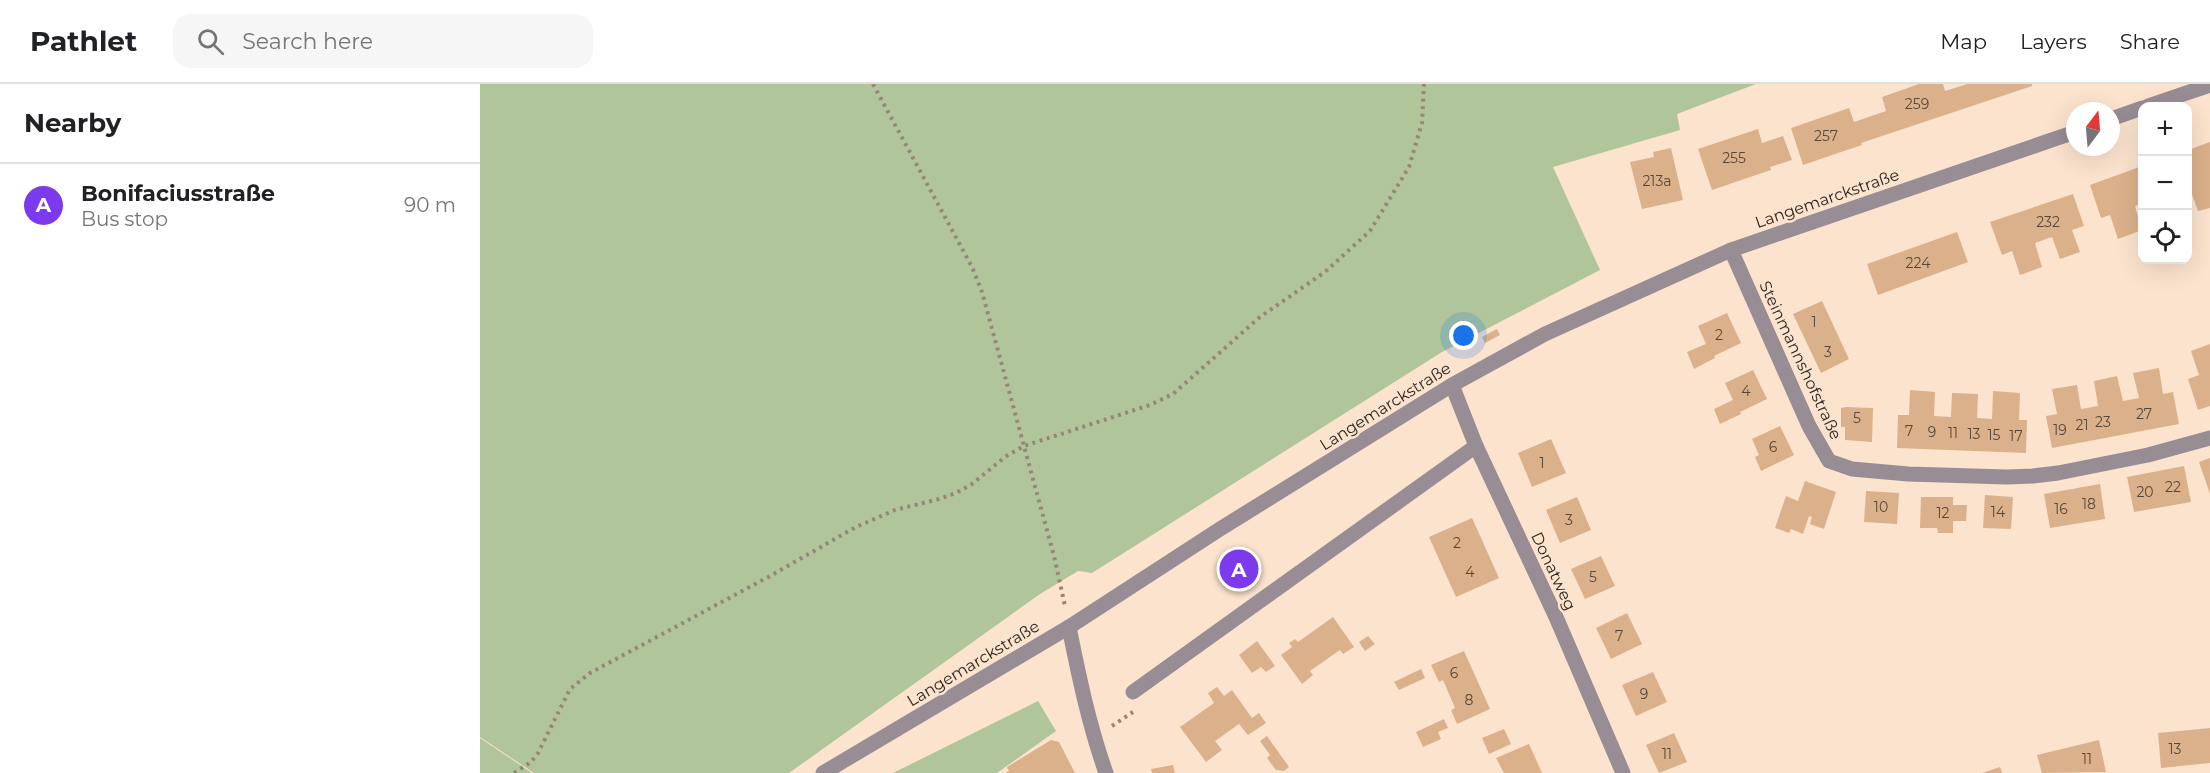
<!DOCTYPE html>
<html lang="en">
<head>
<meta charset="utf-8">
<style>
	body { margin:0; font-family:Montserrat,sans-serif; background:#f6f6f6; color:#202124 }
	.controls { position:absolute; right:18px; top:18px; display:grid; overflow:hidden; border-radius:12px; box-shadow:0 6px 24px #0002 }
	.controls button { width:54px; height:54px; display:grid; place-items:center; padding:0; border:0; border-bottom:2px solid #e0e0e0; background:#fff; color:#202124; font:30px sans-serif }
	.compass { position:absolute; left:1586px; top:18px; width:54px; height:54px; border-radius:50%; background:#fff; box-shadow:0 6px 24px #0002; rotate:16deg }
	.you { position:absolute; left:984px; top:252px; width:21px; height:21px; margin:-15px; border:4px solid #fff; border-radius:50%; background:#1a73e8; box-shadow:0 0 0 9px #1a73e833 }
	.badge { display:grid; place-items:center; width:39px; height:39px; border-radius:50%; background:#7c3aed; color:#fff; font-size:20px; font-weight:700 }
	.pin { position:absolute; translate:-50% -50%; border:3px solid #fff; box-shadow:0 2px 6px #0006 }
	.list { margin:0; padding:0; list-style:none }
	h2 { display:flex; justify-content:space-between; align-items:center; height:78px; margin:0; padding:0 24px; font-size:26px }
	h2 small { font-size:20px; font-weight:400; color:#757577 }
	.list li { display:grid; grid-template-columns:39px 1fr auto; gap:18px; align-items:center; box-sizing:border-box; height:84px; padding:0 24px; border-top:2px solid #e0e0e0 }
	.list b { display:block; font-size:22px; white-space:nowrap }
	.list p { margin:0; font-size:20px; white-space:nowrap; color:#757577 }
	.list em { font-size:20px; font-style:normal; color:#757577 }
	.icon { flex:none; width:33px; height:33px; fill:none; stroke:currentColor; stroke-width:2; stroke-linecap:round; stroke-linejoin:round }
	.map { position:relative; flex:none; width:1730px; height:689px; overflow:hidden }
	header { display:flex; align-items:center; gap:36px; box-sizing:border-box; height:84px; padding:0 30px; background:#fff; border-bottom:2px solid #e0e0e0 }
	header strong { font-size:28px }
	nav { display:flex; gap:33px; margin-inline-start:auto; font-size:21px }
	.search { width:420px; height:54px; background:#f6f6f6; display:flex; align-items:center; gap:15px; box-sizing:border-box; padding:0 21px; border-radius:18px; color:#757577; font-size:22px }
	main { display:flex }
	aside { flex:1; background:#fff }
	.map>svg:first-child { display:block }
	.green { fill:#b0c69a }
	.building { fill:#dbb18c }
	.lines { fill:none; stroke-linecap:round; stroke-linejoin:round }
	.path { stroke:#978677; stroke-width:4; stroke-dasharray:3 4.5; stroke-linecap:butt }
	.minor { stroke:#988d95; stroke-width:15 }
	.tertiary { stroke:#988d95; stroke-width:15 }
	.labels { text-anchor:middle; stroke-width:5; stroke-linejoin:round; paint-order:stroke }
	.number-label { font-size:14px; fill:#584738 }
	.street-label { font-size:16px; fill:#2d241c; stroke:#fbe3ce }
</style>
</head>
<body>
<header>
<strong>Pathlet</strong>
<div class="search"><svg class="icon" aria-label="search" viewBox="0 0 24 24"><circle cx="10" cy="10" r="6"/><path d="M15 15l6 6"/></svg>Search here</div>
<nav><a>Map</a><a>Layers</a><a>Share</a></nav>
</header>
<main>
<aside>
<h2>Nearby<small></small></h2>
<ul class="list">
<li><span class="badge">A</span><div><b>Bonifaciusstraße</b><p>Bus stop</p></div><em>90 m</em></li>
</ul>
</aside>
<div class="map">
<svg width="1730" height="689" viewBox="0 0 1730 689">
	<rect width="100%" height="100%" fill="#fbe3ce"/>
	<g class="green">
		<polygon points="0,0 1276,0 1197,30 1200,46 1073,83 1120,186 962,268 612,489 598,487 560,510 309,689 54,689 0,653"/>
		<polygon points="558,617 576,647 517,689 413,689"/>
		<polygon points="0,654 52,689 0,689"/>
	</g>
	<g class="building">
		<polygon points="1439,0 1463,0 1465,7 1487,0 1552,0 1552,2 1381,59 1382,61 1323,81 1311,44 1369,24 1374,38 1406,27 1402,13"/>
		<polygon points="1278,45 1282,59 1303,52 1312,76 1290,83 1291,86 1232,106 1218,65"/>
		<polygon points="1730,58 1730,124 1718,127 1709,102 1708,103 1708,66"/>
		<polygon points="1191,64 1203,116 1162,125 1150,78 1174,73 1173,68"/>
		<polygon points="1662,82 1662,119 1655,122 1662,146 1638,155 1630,131 1621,134 1610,101"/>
		<polygon points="1593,110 1604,142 1592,146 1600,168 1580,175 1572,153 1555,159 1562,183 1540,191 1532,167 1522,171 1510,138"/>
		<polygon points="1477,148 1488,178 1398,211 1387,180"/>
		<polygon points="1342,217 1369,275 1341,289 1313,230"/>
		<polygon points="1247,229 1261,259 1234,272 1235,274 1214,285 1207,268 1226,260 1218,242"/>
		<polygon points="1017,245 1020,251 1005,259 1002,253"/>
		<polygon points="1730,260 1730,322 1718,326 1708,295 1719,291 1711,267"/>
		<polygon points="1679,284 1683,310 1693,308 1699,340 1572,364 1566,332 1577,330 1572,305 1597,301 1601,325 1618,322 1614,297 1637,292 1643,317 1659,314 1653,289"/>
		<polygon points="1273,286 1287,315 1260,328 1261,330 1240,340 1234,325 1253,316 1245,299"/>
		<polygon points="1430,306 1455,308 1454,332 1471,333 1472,309 1498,310 1497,334 1512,335 1513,307 1540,309 1539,336 1547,336 1546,369 1417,364 1418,331 1429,331"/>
		<polygon points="1366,323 1393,324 1392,358 1365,356 1365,343 1361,343 1361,324"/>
		<polygon points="1300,342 1314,371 1281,387 1275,373 1279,371 1272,355"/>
		<polygon points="1071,355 1086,389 1052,403 1038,369"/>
		<polygon points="1730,374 1730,410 1719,378"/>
		<polygon points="1704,382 1711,418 1654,428 1647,393"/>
		<polygon points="1325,397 1356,408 1344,445 1330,440 1332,433 1329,432 1323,450 1311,445 1309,449 1295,444 1306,412 1318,417"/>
		<polygon points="1620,400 1625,435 1570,444 1564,410"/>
		<polygon points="1386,407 1419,409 1417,440 1384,438"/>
		<polygon points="1505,411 1533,413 1531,445 1503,444"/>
		<polygon points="1097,413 1111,446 1080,459 1066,426"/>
		<polygon points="1441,413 1473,413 1473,421 1487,421 1486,437 1473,437 1473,449 1458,449 1457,444 1440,444"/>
		<polygon points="992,434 1019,494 976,513 949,453"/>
		<polygon points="777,472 780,478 766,487 762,481"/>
		<polygon points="1121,472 1135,502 1105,515 1091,485"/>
		<polygon points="1147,529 1162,560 1131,575 1116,544"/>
		<polygon points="853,533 874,563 863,570 860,566 830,587 833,591 822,600 801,571 812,563 809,559 815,555 818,558"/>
		<polygon points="888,552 895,560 885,567 879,558"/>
		<polygon points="777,557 795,582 786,588 781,583 772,589 759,571"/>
		<polygon points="984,567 1010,625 977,640 971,626 975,624 963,596 959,598 951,581"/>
		<polygon points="941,585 945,594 919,606 914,598"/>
		<polygon points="1173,588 1187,618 1156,632 1142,601"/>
		<polygon points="737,603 744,612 752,606 772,634 779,629 786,639 768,651 759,640 735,657 742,666 726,678 700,643 734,619 728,609"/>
		<polygon points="964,635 968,644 958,648 961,655 943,663 936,648"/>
		<polygon points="1730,644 1730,679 1681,684 1678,649"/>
		<polygon points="1024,645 1031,660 1009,670 1002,654"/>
		<polygon points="1194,649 1207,678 1179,689 1166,661"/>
		<polygon points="787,652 809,683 804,687 796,686 787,674 790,671 780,657"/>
		<polygon points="571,656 579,658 595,689 525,689 529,687 527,683"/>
		<polygon points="1619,656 1626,688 1562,689 1557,671"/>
		<polygon points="1049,660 1062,689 1024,689 1016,674"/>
		<polygon points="693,681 695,689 672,689 671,685"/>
		<polygon points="1520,683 1522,689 1502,689"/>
	</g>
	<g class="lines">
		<g class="path">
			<polyline points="393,0 492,183 502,208 574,472 585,522"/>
			<polyline points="632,642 653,628"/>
			<polyline points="34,689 51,678 58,669 90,605 110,589 290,492 376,443 415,426 459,415 476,409 492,400 525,373 544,362 670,321 693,310 780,233 845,188 890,147 929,83 942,39 944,0"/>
		</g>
		<g class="minor">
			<polyline points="1251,166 1329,342 1349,377 1372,385 1428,390 1527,393 1553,392 1578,389 1668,371 1730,354"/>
			<polyline points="972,301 996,362 1076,533 1143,689"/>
			<path d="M 589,543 C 599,593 609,641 626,689"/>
			<polyline points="653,608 996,362"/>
		</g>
		<g class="tertiary">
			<polyline points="1668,22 1730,1"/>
			<polyline points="1631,35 1662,24"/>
			<polyline points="343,689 589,543 740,445 972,301 1065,250 1251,166 1595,48"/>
		</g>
	</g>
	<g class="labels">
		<g class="number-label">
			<text x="1437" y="25">259</text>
			<text x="1346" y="57">257</text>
			<text x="1254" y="79">255</text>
			<text x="1177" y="102">213a</text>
			<text x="1568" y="143">232</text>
			<text x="1438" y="184">224</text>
			<text x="1334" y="243">1</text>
			<text x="1239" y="256">2</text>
			<text x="1348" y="273">3</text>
			<text x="1266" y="312">4</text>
			<text x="1664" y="335">27</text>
			<text x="1377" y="339">5</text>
			<text x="1623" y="343">23</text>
			<text x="1602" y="346">21</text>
			<text x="1580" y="351">19</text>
			<text x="1429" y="352">7</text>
			<text x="1452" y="353">9</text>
			<text x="1473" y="354">11</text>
			<text x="1494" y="355">13</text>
			<text x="1514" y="356">15</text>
			<text x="1536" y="357">17</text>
			<text x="1293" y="368">6</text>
			<text x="1062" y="384">1</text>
			<text x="1693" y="408">22</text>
			<text x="1665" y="413">20</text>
			<text x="1609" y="425">18</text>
			<text x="1401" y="428">10</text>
			<text x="1581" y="430">16</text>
			<text x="1518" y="433">14</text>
			<text x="1463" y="434">12</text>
			<text x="1089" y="441">3</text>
			<text x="977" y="464">2</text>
			<text x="990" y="493">4</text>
			<text x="1113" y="498">5</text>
			<text x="1139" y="557">7</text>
			<text x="974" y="594">6</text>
			<text x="1164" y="615">9</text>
			<text x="989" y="621">8</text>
			<text x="1695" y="670">13</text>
			<text x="1187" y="675">11</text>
			<text x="1607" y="680">11</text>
		</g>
		<g class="street-label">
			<text transform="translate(1347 114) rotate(-19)" y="6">Langemarckstraße</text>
			<text transform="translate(1321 276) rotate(65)" y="6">Steinmannshofstraße</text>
			<text transform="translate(905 322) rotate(-32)" y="6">Langemarckstraße</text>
			<text transform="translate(1074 487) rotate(65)" y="6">Donatweg</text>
			<text transform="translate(493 579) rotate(-31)" y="6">Langemarckstraße</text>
		</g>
	</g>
</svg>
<div class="controls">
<button>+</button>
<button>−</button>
<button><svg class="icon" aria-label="locate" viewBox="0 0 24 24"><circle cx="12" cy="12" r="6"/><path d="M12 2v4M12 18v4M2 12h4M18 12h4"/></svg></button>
</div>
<svg class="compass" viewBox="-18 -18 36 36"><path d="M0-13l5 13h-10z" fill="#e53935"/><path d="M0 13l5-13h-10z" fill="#757577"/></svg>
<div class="you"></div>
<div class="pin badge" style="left:759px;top:485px">A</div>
</div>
</main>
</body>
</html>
